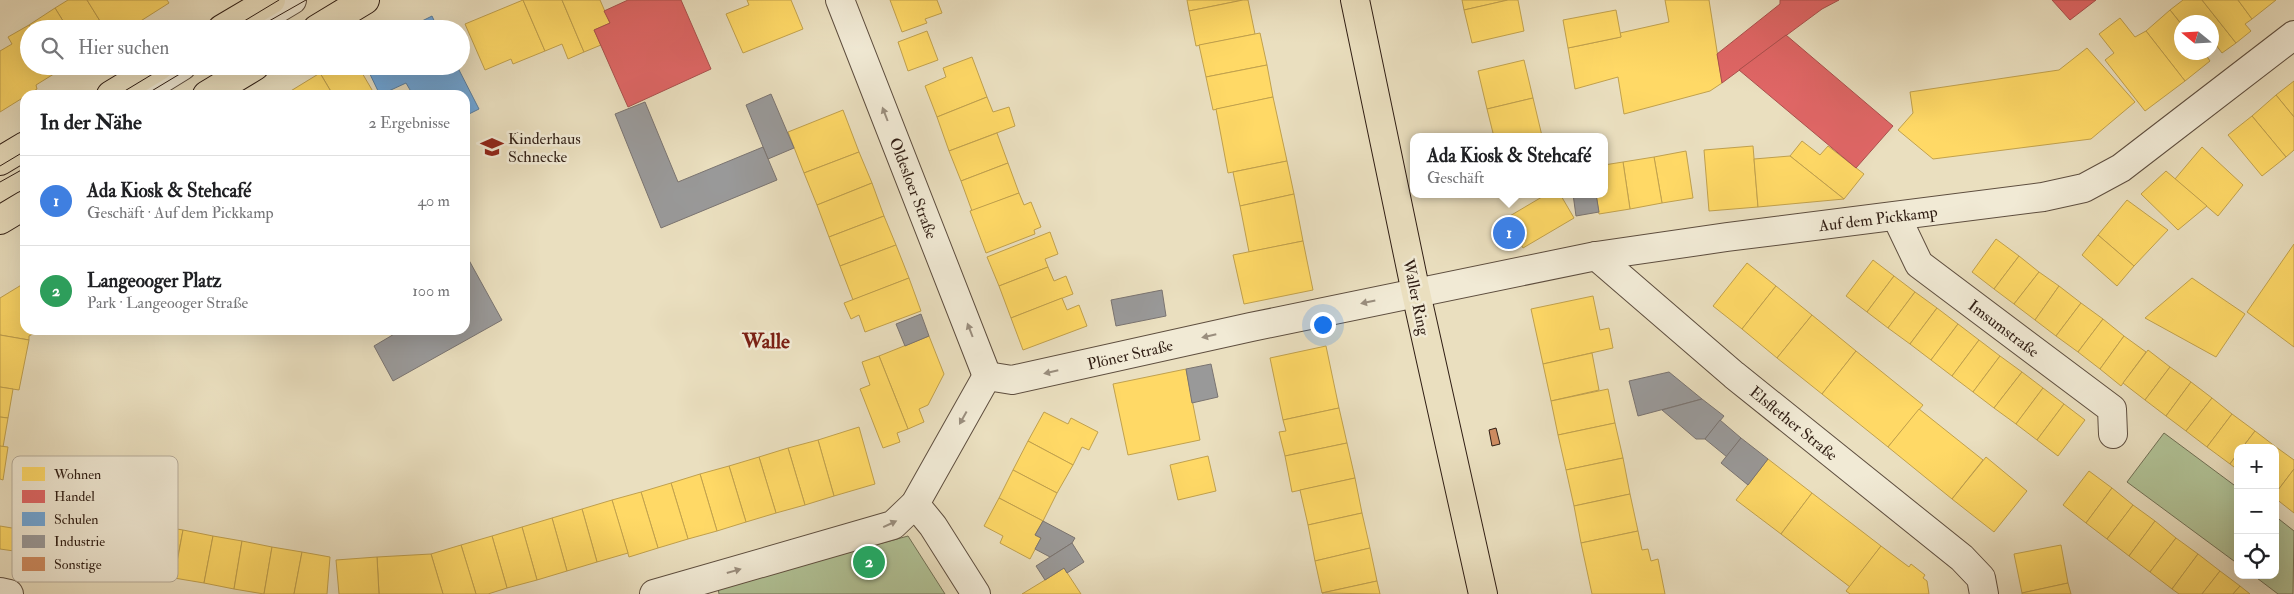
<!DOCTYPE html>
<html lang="de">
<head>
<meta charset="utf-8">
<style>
	body { margin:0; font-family:"IM FELL Double Pica",serif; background:#f6f6f6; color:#202124 }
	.controls { position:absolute; right:15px; bottom:15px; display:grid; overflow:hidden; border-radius:10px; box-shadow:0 5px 20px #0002 }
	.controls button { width:45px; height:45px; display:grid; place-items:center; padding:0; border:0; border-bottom:1px solid #e0e0e0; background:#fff; color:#202124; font:25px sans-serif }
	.compass { position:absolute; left:2174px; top:15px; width:45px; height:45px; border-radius:50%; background:#fff; box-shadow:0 5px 20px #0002; rotate:288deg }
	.you { position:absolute; left:1322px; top:324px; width:18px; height:18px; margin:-12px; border:4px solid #fff; border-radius:50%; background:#1a73e8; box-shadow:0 0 0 8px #1a73e833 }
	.badge { display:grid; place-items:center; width:32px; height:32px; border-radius:50%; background:#8f2418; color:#fff; font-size:16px; font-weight:700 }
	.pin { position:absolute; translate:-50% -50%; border:2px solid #fff; box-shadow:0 1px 5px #0006 }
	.popup { position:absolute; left:1410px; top:133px; width:198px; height:65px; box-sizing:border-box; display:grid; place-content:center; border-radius:10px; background:#fff; filter:drop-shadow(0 1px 4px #0005); font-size:16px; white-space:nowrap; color:#757577 }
	.popup b { font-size:19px; color:#202124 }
	.popup::after { content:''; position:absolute; left:50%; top:100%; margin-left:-10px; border:10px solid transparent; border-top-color:#fff }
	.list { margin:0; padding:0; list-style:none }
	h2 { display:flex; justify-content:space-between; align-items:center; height:65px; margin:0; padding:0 20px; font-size:21px }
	h2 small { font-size:16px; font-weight:400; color:#757577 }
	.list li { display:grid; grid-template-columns:32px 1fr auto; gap:15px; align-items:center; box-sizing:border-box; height:90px; padding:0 20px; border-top:1px solid #e0e0e0 }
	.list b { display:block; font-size:19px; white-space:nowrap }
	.list p { margin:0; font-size:16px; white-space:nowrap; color:#757577 }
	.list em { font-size:16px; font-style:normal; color:#757577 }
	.icon { flex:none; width:28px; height:28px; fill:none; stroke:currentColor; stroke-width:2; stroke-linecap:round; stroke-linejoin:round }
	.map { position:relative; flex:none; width:2294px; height:594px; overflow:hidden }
	.search { position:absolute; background:#fff; box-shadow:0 5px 20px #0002; left:20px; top:20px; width:450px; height:55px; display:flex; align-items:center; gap:12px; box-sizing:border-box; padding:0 18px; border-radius:28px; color:#757577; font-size:19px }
	.panel { position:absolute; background:#fff; box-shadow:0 5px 20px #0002; left:20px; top:90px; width:450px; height:245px; border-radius:15px }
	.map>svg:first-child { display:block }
	.green { fill:#b1c397; stroke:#707056 }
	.homes { fill:#ffd966; stroke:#c1a14d }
	.shops { fill:#e06666; stroke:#ab504d }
	.schools { fill:#6fa8dc; stroke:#5c7fa0 }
	.industry { fill:#999; stroke:#7a7471 }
	.building { fill:#ce8c61; stroke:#301e14 }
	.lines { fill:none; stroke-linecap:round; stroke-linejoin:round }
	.minor-casing { stroke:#5e4e3f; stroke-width:30 }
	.major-casing { stroke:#301e14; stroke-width:30 }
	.minor { stroke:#f1ead5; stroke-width:28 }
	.major { stroke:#eadfbf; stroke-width:28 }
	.tram { stroke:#301e14; stroke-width:1 }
	.oneway { fill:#9a8e7e }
	.labels { text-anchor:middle; stroke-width:5; stroke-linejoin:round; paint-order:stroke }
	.poi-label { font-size:16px; fill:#301e14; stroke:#f1ead5; text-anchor:start }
	.street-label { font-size:16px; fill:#301e14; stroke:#f1ead5 }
	.district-label { font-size:21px; font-weight:bold; fill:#7a1f14; stroke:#f1ead5 }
	.key { fill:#f1ead5; stroke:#b7ad9b; stroke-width:1 }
	.key-label { font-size:14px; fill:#301e14 }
</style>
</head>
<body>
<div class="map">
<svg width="2294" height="594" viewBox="0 0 2294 594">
	<rect width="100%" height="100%" fill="#eadfbf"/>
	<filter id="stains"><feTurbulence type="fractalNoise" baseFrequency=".004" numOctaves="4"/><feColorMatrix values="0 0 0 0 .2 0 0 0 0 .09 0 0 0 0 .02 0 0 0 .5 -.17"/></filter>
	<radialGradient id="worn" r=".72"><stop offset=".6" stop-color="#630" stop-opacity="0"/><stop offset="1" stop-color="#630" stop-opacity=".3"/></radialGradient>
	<g class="green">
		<polygon points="2164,433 2238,488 2238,564 2127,482"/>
		<polygon points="2275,516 2294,531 2293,594 2278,594 2253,575 2275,575"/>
		<polygon points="908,536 945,594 719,594 718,588"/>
	</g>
	<g class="homes">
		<polygon points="68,0 87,0 105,29 68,29 55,8"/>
		<polygon points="87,0 167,0 169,3 128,29 105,29"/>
		<polygon points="523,0 545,51 513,64 511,59 485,70 465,24"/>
		<polygon points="523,0 562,0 584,52 568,59 562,44 545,51"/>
		<polygon points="562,0 600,0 610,23 594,30 601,45 584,52"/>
		<polygon points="747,0 791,0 803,29 743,53 726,14 749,5"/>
		<polygon points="890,0 937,0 942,13 925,19 927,23 902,32"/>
		<polygon points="1187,0 1243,0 1189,11"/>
		<polygon points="1243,0 1248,0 1255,34 1196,46 1189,11"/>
		<polygon points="1462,0 1508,0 1464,10"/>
		<polygon points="1508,0 1518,0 1524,31 1472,43 1464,10"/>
		<polygon points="1665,0 1709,0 1722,83 1710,91 1624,114 1618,77 1575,89 1568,48 1621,37 1620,33 1669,22"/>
		<polygon points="2183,0 2202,0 2236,43 2222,53 2216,45 2212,48 2212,22 2182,22 2182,25 2170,10"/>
		<polygon points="2202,0 2238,0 2252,19 2245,24 2251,31 2236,43"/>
		<polygon points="2238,0 2276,0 2252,19"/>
		<polygon points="55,8 68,29 31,29 29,25"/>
		<polygon points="1616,10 1621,37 1568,48 1563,20"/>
		<polygon points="2170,10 2182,25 2182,52 2204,52 2210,61 2185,81 2146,31"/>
		<polygon points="2120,18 2135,37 2146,31 2185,81 2145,111 2105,60 2114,53 2099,34"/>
		<polygon points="29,25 31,29 29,29 29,66 54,66 57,72 36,85 37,89 0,112 0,51 12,44 8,37"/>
		<polygon points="927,31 938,60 908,71 898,42"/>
		<polygon points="1260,33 1267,65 1206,77 1199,45"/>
		<polygon points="2087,48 2135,102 2091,139 1933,159 1898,130 1913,113 1910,92 2059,70"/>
		<polygon points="972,57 987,97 937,117 925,86 946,77 943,68"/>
		<polygon points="1524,60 1533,98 1487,109 1478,71"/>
		<polygon points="1267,65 1273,97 1213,110 1206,77"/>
		<polygon points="54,66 66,66 57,72"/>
		<polygon points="332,66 358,66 375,95 333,95 320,73"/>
		<polygon points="320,73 333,95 290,95 289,92"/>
		<polygon points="2294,81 2294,117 2276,95"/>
		<polygon points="2276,95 2294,117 2294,150 2286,157 2252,116"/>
		<polygon points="987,97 993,112 1009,107 1015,126 949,151 937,117"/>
		<polygon points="1273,97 1287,161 1228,173 1216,109"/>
		<polygon points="1533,98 1542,136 1494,137 1487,109"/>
		<polygon points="843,110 859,152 804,173 788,132"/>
		<polygon points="2252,116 2286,157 2262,176 2228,135"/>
		<polygon points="997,133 1008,163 961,181 949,151"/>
		<polygon points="1802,141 1820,155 1828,146 1864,174 1844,199 1790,156"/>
		<polygon points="1753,146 1758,207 1709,211 1704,150"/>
		<polygon points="2202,147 2243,185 2218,216 2175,179"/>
		<polygon points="1686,151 1693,198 1662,203 1654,157"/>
		<polygon points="859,152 872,183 817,205 804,173"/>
		<polygon points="1790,156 1844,199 1758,207 1754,159"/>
		<polygon points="1654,157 1662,203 1630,209 1623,162"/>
		<polygon points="1287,161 1294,194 1240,206 1233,172"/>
		<polygon points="1623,162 1630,209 1599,214 1596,194 1604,194 1604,165"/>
		<polygon points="1008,163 1019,193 972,211 961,181"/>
		<polygon points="2166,171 2207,206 2178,230 2141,194"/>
		<polygon points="872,183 884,216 829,237 817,205"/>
		<polygon points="1019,193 1024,205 1031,202 1041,227 1034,230 1035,234 986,253 970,211"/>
		<polygon points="1294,194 1303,241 1249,252 1240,206"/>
		<polygon points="1503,194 1534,194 1504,201"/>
		<polygon points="1547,194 1560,194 1574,218 1523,248 1518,239 1506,246 1496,229 1505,224 1503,220"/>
		<polygon points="2127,200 2168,230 2134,266 2098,235"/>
		<polygon points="884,216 896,245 840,266 829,237"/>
		<polygon points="1050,232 1058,254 1045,259 1048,267 999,286 987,257"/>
		<polygon points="2098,235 2134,266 2117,286 2082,255"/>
		<polygon points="1996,239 2019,256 1994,289 1972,272"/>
		<polygon points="1303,241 1313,290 1244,304 1233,255"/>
		<polygon points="2294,244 2294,347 2247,312"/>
		<polygon points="896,245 909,278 853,300 840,266"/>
		<polygon points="2019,256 2039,272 2014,304 1994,289"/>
		<polygon points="1873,260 1894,276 1867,312 1846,296"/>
		<polygon points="1747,263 1776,286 1742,329 1713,306"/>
		<polygon points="1048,267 1054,281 1066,276 1073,294 1011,318 999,286"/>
		<polygon points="2039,272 2059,286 2035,320 2014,304"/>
		<polygon points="1894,276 1915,292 1888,328 1867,312"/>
		<polygon points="909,278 921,311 865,332 859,315 851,319 844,303"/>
		<polygon points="2192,278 2245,314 2216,357 2145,318"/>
		<polygon points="23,284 25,330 40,330 29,336 29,340 0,335 0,298"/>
		<polygon points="1776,286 1812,315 1777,358 1742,329"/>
		<polygon points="2059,286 2081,303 2056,336 2035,320"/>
		<polygon points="1915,292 1937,308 1910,344 1888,328"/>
		<polygon points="1593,296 1600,330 1609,328 1613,348 1543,364 1531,309"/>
		<polygon points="1062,298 1067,310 1079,305 1087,326 1023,350 1011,318"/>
		<polygon points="2081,303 2103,319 2078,352 2056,336"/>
		<polygon points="1937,308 1958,324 1931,360 1910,344"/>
		<polygon points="1812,315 1856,351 1822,394 1777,358"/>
		<polygon points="2103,319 2124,336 2100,369 2078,352"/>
		<polygon points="1958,324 1979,340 1952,376 1931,360"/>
		<polygon points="0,335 29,340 19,390 0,387"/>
		<polygon points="929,336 944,374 928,405 919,409 924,422 908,429 879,356"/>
		<polygon points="2124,336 2146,352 2121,386 2100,369"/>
		<polygon points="1979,340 2000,356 1973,392 1952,376"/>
		<polygon points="1326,346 1339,408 1283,420 1270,358"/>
		<polygon points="2148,350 2170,367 2145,400 2123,383"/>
		<polygon points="1856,351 1923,405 1888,447 1822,394"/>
		<polygon points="1592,353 1599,390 1551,401 1543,364"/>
		<polygon points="879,356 908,429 897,433 900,442 883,448 860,389 870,385 862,362"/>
		<polygon points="2000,356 2022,372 1994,408 1973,392"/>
		<polygon points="2170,367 2191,382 2166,416 2145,400"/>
		<polygon points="1186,369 1200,440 1128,455 1113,384"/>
		<polygon points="2022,372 2043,388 2016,424 1994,408"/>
		<polygon points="2191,382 2212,398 2186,431 2166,416"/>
		<polygon points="0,387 13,389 8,418 0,417"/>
		<polygon points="2043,388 2064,404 2037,440 2016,424"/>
		<polygon points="1608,389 1615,423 1558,435 1551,401"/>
		<polygon points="2212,398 2232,414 2207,447 2186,431"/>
		<polygon points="2064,404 2085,420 2058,456 2037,440"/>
		<polygon points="1339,408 1347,443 1285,456 1279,432 1286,431 1283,420"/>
		<polygon points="1919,409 1983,460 1952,499 1888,447"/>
		<polygon points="1044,412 1068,424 1071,418 1098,432 1089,450 1082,447 1073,465 1028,441"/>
		<polygon points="2232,414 2255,431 2242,448 2238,448 2238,453 2230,464 2207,447"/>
		<polygon points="0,417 8,418 3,447 0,446"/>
		<polygon points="1615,423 1623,458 1566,470 1558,435"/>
		<polygon points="859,427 875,484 834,496 818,440"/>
		<polygon points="2255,431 2276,447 2275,448 2242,448"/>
		<polygon points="818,440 834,496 805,505 788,448"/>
		<polygon points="1028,441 1073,465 1057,493 1013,470"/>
		<polygon points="1347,443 1355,478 1292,492 1285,456"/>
		<polygon points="0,446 8,447 3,480 0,479"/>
		<polygon points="2276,447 2294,460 2294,469 2275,494"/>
		<polygon points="788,448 805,505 776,513 759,457"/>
		<polygon points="2238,453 2238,470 2230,464"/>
		<polygon points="1208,456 1216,491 1178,500 1170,465"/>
		<polygon points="759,457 776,513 746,522 729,466"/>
		<polygon points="1986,457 2027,491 1994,532 1952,499"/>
		<polygon points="1623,458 1630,494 1574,506 1566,470"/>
		<polygon points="1768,459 1812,493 1781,534 1736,500"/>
		<polygon points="729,466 746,522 717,531 700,474"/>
		<polygon points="2294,469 2294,513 2275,498 2275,494"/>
		<polygon points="1013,470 1057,493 1043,521 999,498"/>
		<polygon points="2089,471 2112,488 2086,523 2063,505"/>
		<polygon points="700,474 717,531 688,539 671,483"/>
		<polygon points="1355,478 1362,513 1308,525 1300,490"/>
		<polygon points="671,483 688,539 658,548 641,492"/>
		<polygon points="2112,488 2133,505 2107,539 2086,523"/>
		<polygon points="641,492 658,548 629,557 612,500"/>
		<polygon points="1812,493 1881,546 1850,587 1781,534"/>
		<polygon points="1630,494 1638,531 1581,543 1574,506"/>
		<polygon points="31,497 64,503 54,555 21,549"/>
		<polygon points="999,498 1043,521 1035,535 1041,538 1030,559 1000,543 1003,536 984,526"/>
		<polygon points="612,500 628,553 597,562 582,509"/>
		<polygon points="2133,505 2155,521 2129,556 2107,539"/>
		<polygon points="63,508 93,513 84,561 54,555"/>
		<polygon points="582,509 597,562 567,571 552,518"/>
		<polygon points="93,513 122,519 114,566 84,561"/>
		<polygon points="1362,513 1370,548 1315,561 1308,525"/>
		<polygon points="552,518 567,571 537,580 522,527"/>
		<polygon points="122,519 153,525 143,572 114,566"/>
		<polygon points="2155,521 2176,538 2150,572 2129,556"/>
		<polygon points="153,525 183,530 174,578 143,572"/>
		<polygon points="0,526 18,529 14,551 0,549"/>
		<polygon points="522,527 537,580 507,588 492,536"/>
		<polygon points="183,530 213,536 204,583 174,578"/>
		<polygon points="1638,531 1642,550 1648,549 1651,561 1658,559 1665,594 1592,594 1581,543"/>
		<polygon points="213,536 242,541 234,589 204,583"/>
		<polygon points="492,536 507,588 488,594 476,594 461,545"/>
		<polygon points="2176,538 2198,554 2172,589 2150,572"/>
		<polygon points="242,541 272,547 264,594 234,589"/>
		<polygon points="461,545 476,594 443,594 431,554"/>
		<polygon points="2061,545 2068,583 2022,593 2014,554"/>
		<polygon points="1881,546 1909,567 1911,564 1925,575 1923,578 1927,581 1929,594 1850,594 1846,591"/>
		<polygon points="272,547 302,552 294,594 264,594"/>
		<polygon points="1370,548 1377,581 1322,593 1315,561"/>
		<polygon points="865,551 867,556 857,559 855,553"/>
		<polygon points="302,552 330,557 327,594 294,594"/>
		<polygon points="431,554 443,594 379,594 377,557"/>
		<polygon points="2198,554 2220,571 2202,594 2179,594 2172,589"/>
		<polygon points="377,557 379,594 339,594 336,560"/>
		<polygon points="1064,568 1081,594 1022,594 1045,580"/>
		<polygon points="2220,571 2240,586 2233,594 2202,594"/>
		<polygon points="1377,581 1380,594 1322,593"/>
		<polygon points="2068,583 2071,594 2022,594 2022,593"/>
		<polygon points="2240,586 2250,594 2233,594"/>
	</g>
	<g class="shops">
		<polygon points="628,0 681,0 711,69 628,107 594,30 610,23 604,11"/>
		<polygon points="1780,0 1839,0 1822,9 1722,83 1717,54 1780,4"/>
		<polygon points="2052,0 2096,0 2070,20"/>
		<polygon points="1786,35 1893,126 1856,168 1739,70"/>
	</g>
	<g class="schools">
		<polygon points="432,16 438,29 406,29"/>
		<polygon points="366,66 457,66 479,109 465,116 465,95 413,95 406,83 380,95"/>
	</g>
	<g class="industry">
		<polygon points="771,94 794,148 768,159 746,105"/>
		<polygon points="645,102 678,182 763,147 777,180 661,228 615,114"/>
		<polygon points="1573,194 1596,194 1599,212 1576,216"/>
		<polygon points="465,253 502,320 393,381 374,346 401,330 465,330"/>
		<polygon points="1162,290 1166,316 1116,326 1111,300"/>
		<polygon points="921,314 929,336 905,346 896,324"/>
		<polygon points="1211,364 1218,397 1192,403 1186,369"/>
		<polygon points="1669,372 1702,399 1638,416 1629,381"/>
		<polygon points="1702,399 1724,416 1705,439 1696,439 1662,410"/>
		<polygon points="1720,420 1741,438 1727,457 1705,439"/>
		<polygon points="1741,438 1768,459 1748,485 1721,463"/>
		<polygon points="1043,521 1075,538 1072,543 1050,557 1035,549 1041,538 1035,535"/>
		<polygon points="1072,543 1084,562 1067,573 1064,568 1045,580 1036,566"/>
	</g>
	<polygon class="building" points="1496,428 1500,444 1492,446 1489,430"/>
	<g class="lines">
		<defs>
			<g id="minor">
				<polyline points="840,0 987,376"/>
				<polyline points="252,24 292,0"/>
				<polyline points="140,92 182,66"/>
				<polyline points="1896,216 1919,264 2112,409 2113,434"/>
				<polyline points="1596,256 1734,375 1962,558 1981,578 1984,594"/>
				<polyline points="987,376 1012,380 1251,327 1596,256 1727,237 2043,197 2084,188 2121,168 2294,35"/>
				<polyline points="915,504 933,526 976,594"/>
				<polyline points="0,592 9,594"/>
				<polyline points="654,594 893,525 915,504 987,376"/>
			</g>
			<g id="major">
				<polyline points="1355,0 1416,293 1483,594"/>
				<polyline points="222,29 271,0"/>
				<polyline points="317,29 365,0"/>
				<polyline points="111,95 159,66"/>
				<polyline points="207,95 255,66"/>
				<polyline points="0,161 25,146"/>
				<polyline points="0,220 25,205"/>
			</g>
		</defs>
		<use href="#minor" class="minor-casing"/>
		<use href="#major" class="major-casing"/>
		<use href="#minor" class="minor"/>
		<use href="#major" class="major"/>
		<g class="tram">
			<polyline points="231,29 279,0"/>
			<polyline points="255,29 306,0"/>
			<polyline points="118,95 166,66"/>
			<polyline points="145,95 193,66"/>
			<polyline points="0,166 25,151"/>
			<polyline points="0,182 25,168"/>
		</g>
	</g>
	<defs><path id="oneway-solid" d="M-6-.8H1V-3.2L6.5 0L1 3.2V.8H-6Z" transform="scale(1.25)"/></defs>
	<g class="oneway">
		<use href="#oneway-solid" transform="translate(885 114) rotate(-111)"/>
		<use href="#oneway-solid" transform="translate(1368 302) rotate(168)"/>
		<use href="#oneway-solid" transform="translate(970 330) rotate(-111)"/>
		<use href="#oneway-solid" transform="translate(1209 336) rotate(167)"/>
		<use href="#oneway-solid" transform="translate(1051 372) rotate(167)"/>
		<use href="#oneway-solid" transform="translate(963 418) rotate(119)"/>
		<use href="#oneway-solid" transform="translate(890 524) rotate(-25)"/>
		<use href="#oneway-solid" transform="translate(734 571) rotate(-16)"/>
	</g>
	<defs>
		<symbol id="school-bare" viewBox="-9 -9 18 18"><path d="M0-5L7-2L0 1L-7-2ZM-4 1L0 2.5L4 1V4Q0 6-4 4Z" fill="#8f2418" stroke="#f1ead5" stroke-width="2.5" paint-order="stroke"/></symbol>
	</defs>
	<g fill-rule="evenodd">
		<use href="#school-bare" x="476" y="131" width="32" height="32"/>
	</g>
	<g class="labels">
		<g class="poi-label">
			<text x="508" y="144">Kinderhaus<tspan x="508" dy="18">Schnecke</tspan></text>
		</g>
		<g class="street-label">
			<text transform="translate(914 188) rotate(69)" y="6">Oldesloer Straße</text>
			<text transform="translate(1878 218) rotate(-7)" y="6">Auf dem Pickkamp</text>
			<text transform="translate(1417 297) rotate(78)" y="6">Waller Ring</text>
			<text transform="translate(2004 328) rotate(37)" y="6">Imsumstraße</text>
			<text transform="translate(1130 354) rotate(-13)" y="6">Plöner Straße</text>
			<text transform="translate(1794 423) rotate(39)" y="6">Elsflether Straße</text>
		</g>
		<g class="district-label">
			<text x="766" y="348">Walle</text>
		</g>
	</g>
	<rect x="12" y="456" width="166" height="126" rx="8" class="key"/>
	<rect x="22" y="467" width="23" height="14" fill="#ffd966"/>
	<rect x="22" y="490" width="23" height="13" fill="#e06666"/>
	<rect x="22" y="512" width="23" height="14" fill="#6fa8dc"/>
	<rect x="22" y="535" width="23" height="13" fill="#999"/>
	<rect x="22" y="557" width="23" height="14" fill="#ce8c61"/>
	<g class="key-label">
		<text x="54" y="479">Wohnen</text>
		<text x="54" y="501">Handel</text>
		<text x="54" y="524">Schulen</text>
		<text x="54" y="546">Industrie</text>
		<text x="54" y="569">Sonstige</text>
	</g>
	<rect width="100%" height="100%" filter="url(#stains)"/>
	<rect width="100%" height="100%" fill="url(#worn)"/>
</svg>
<div class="controls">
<button>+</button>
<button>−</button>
<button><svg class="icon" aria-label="locate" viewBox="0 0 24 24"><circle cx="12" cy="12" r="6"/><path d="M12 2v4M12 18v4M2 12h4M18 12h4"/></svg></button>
</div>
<svg class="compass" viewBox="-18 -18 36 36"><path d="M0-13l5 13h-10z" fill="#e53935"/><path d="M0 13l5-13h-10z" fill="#757577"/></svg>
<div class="you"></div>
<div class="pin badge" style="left:1509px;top:233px;background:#3f7fe0">1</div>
<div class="popup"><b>Ada Kiosk &amp; Stehcafé</b>Geschäft</div>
<div class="pin badge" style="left:869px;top:562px;background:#2e9e5b">2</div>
<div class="search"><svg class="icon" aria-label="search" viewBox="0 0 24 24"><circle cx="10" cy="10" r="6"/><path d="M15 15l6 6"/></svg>Hier suchen</div>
<section class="panel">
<h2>In der Nähe<small>2 Ergebnisse</small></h2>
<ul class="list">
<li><span class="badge" style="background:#3f7fe0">1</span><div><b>Ada Kiosk &amp; Stehcafé</b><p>Geschäft · Auf dem Pickkamp</p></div><em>40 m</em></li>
<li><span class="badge" style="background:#2e9e5b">2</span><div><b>Langeooger Platz</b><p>Park · Langeooger Straße</p></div><em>100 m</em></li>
</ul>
</section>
</div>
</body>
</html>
